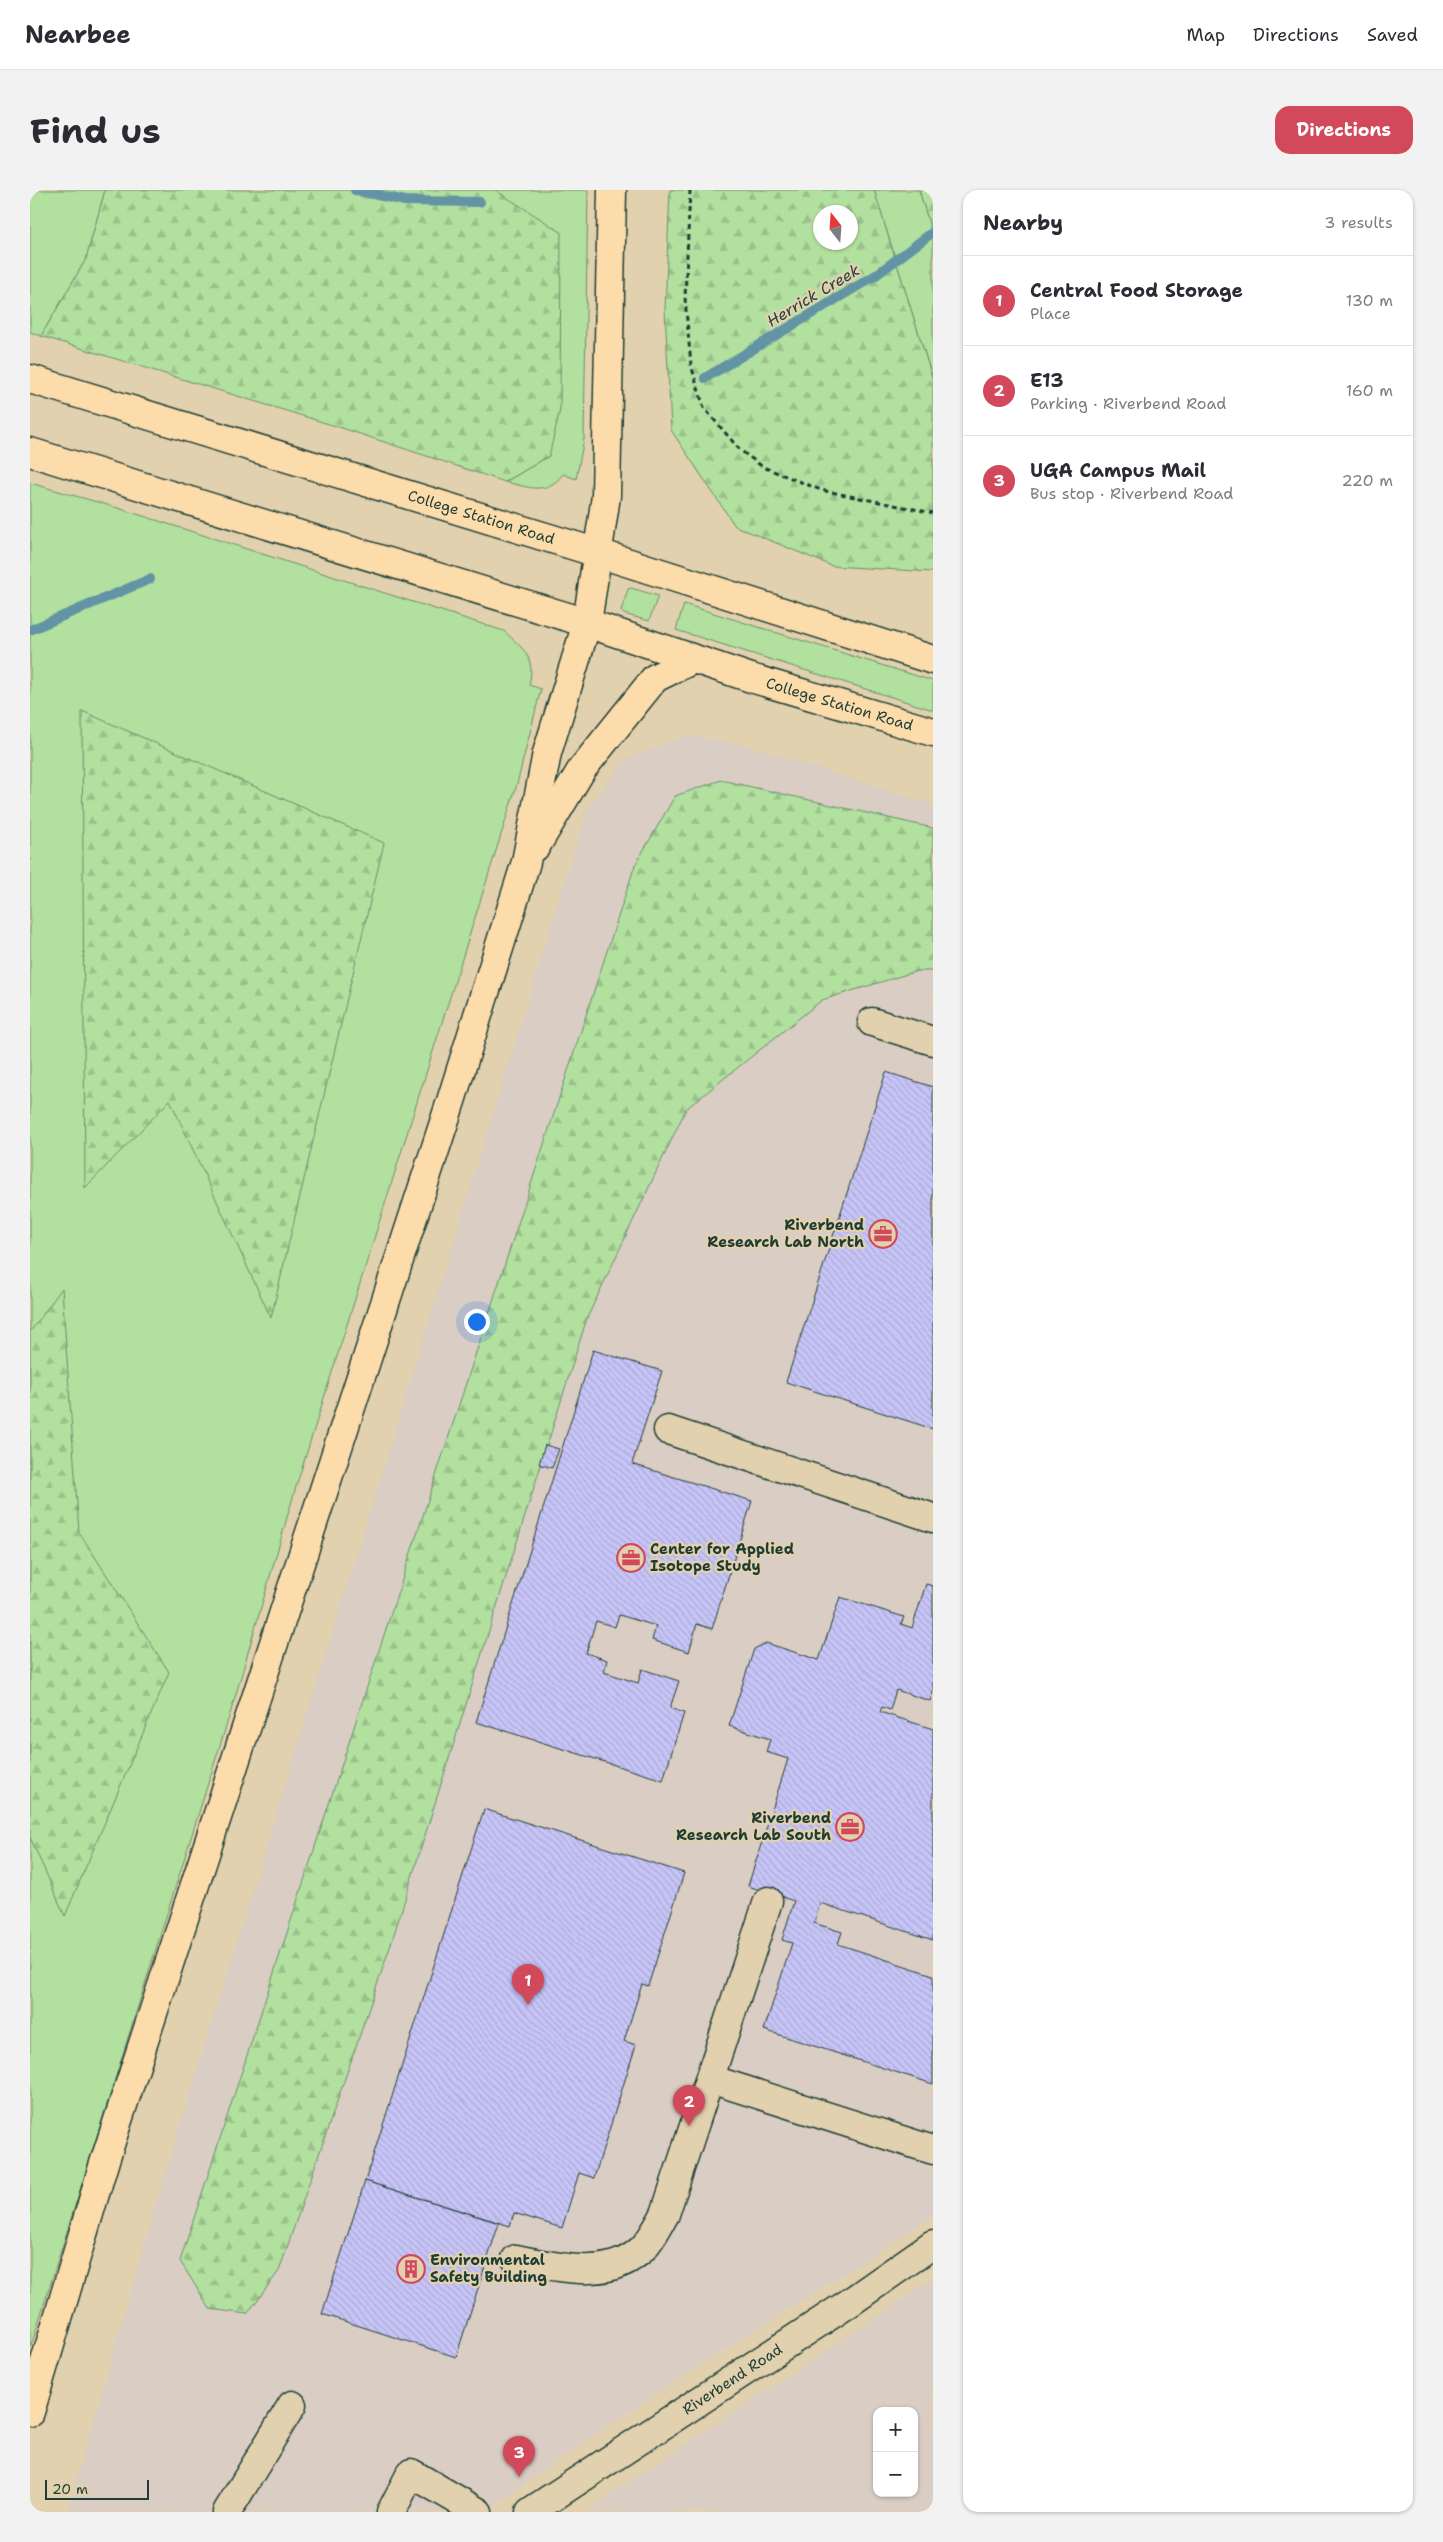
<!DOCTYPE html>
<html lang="en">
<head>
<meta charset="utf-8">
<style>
	body { margin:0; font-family:"Shantell Sans",sans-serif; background:#f2f2f3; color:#2b2b33 }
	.controls { position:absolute; right:15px; bottom:15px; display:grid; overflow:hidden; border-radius:10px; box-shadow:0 1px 4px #0004 }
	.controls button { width:45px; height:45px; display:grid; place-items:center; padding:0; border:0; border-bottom:1px solid #e1e1e2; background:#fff; color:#2b2b33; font:25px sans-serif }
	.compass { position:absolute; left:783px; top:15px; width:45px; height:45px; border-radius:50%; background:#fff; box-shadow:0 1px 4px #0004; rotate:343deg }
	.scale { position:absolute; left:15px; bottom:12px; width:104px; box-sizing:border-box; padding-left:5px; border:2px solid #1f3d34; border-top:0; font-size:14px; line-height:18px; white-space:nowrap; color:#1f3d34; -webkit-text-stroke:4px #e2d1ae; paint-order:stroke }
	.you { position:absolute; left:446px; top:1131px; width:18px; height:18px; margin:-12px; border:4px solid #fff; border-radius:50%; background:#1a73e8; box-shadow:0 0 0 8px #1a73e833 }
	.badge { display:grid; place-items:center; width:32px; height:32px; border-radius:50%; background:#d1495b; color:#fff; font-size:16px; font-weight:700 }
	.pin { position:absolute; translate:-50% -41px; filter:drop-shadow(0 1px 2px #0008) }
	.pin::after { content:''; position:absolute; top:26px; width:18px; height:15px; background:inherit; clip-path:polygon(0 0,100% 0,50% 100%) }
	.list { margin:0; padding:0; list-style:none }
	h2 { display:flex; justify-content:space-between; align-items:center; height:65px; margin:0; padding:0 20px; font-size:21px }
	h2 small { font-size:16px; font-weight:400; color:#7c7c81 }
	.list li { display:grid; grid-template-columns:32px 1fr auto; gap:15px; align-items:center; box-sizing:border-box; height:90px; padding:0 20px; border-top:1px solid #e1e1e2 }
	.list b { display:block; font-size:19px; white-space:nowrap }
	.list p { margin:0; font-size:16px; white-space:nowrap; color:#7c7c81 }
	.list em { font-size:16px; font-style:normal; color:#7c7c81 }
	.map { position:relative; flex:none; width:903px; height:2322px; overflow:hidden; border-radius:15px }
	header { display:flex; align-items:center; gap:30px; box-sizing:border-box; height:70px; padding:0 25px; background:#fff; border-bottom:1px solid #e1e1e2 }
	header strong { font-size:24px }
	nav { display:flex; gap:28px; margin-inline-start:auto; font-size:18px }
	.intro { display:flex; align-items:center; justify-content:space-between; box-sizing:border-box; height:120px; padding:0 30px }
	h1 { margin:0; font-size:35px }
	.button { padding:12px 22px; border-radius:15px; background:#d1495b; color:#fff; font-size:18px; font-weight:700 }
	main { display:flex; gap:30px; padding:0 30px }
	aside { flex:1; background:#fff; border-radius:15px; box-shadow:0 1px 4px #0004 }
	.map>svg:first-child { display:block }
	.built { fill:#dacdc4; fill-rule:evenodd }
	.grass { fill:#b2e09f; stroke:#688e6a }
	.forest { fill:url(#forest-firs); stroke:#688e6a; fill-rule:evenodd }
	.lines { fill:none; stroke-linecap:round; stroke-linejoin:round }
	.stream { stroke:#6394a5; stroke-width:10 }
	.building { fill:url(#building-back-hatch); stroke:#1f3d34 }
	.minor-casing { stroke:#1f3d34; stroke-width:31 }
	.major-casing { stroke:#1f3d34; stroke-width:31 }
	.highway-casing { stroke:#1f3d34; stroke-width:31 }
	.path { stroke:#1f3d34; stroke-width:3; stroke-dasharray:5 4; stroke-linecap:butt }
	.minor { stroke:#e2d1ae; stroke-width:28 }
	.major { stroke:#fddcac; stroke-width:28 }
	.highway { stroke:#fddcac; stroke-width:28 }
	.labels { text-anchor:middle; stroke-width:4.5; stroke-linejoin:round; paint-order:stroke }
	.street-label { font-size:15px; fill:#1f3d34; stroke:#e2d1ae }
	.poi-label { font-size:15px; font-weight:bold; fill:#1f3d34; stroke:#e2d1ae; text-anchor:end }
	.water-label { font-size:16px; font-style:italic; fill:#25443d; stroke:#e2d1ae }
</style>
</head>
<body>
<header>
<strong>Nearbee</strong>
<nav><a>Map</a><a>Directions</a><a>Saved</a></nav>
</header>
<div class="intro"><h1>Find us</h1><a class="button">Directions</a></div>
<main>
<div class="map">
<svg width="903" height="2322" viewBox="0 0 903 2322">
	<defs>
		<pattern id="forest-firs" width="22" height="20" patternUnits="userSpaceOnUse" patternTransform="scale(1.25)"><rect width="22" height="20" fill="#b2e09f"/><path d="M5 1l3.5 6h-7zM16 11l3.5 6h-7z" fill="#99c18a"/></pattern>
		<pattern id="building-back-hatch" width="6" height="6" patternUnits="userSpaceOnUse" patternTransform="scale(1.25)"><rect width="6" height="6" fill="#c7c4f7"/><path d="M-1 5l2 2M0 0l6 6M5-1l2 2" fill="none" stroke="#aaa9d4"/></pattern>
	</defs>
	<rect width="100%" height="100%" fill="#e2d1ae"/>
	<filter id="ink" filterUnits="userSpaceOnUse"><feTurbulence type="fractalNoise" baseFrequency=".02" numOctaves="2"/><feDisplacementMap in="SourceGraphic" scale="10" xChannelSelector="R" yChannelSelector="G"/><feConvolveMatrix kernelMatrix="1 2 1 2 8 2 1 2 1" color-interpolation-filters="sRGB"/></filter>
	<g filter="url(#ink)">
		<g class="built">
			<polygon points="659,545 719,556 903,615 903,2026 588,2229 477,2306 459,2322 39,2322 43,2300 134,1987 557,619 596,569"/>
			<path d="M 903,2089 L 903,2322 L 557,2322 L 587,2300 ZM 847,2221 L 884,2221 L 884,2303 L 847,2303 Z"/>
		</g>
		<g class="grass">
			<polygon points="0,0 75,0 56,69 11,146 0,142"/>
			<path d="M 465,0 L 558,0 L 554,249 L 546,289 L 533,284 C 516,306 499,297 475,292 L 519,266 Z"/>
			<polygon points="844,0 889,0 903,46 903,190"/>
			<path d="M 0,293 L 88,318 L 474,441 C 493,459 506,466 499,495 L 511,499 L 487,594 L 265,1300 L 204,1511 L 0,2159 Z"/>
			<polygon points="601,398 628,406 619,431 594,424 591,421 598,399"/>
			<polygon points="654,414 903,491 903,520 646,440"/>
		</g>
		<g class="forest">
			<polygon points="75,0 465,0 531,42 530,220 519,266 475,292 312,238 11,146 56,69"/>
			<path d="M 640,0 L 844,0 L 903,190 L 903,382 L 802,376 L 705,336 L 641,240 L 635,119 ZM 791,22 L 821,22 L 821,52 L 791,52 Z"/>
			<polygon points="889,0 903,0 903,46"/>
			<polygon points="52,521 354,653 241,1128 140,910 55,998"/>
			<polygon points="691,590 903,638 903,781 887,781 792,810 656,919 557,1128 360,1757 249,2081 217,2124 180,2119 150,2071 605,675 645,606"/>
			<polygon points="32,1098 49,1342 139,1482 35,1726 0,1647 0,1142"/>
		</g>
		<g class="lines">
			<g class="stream">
				<polyline points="325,0 375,11 450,12"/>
				<polyline points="675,188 846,85 903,42"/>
				<polyline points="0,440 120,389"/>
			</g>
		</g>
		<g class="building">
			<polygon points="856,882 903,897 903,1239 756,1192"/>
			<polygon points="563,1160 632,1181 602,1274 722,1311 682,1439 667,1434 659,1462 622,1450 626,1436 589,1425 585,1437 566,1431 556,1463 577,1470 574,1482 608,1493 612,1479 649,1491 640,1518 654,1523 633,1590 446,1532"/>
			<polygon points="515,1255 529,1259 522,1278 509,1274"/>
			<polygon points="896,1394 903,1396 903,1502 900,1511 866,1500 860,1520 852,1517 850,1522 903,1539 903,1750 790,1713 784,1733 812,1742 808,1754 903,1785 903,1894 734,1840 762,1753 752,1750 764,1711 718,1696 758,1569 736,1562 740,1549 699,1536 724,1459 736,1453 789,1470 810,1407 874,1427 871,1434 882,1438"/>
			<polygon points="454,1619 654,1683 618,1796 612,1794 594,1851 606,1855 564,1988 549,1983 532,2038 484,2023 480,2036 335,1991"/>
			<polygon points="335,1991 469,2033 426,2167 292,2124"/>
		</g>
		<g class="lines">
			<defs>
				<g id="minor">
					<polyline points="842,832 903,851"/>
					<polyline points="638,1240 903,1328"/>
					<polyline points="680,1889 903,1960"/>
					<path d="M 486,2069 C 528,2077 581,2092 614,2057 C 622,2048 629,2035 635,2024 L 738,1711"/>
					<polyline points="197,2322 262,2215"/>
					<polyline points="361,2322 381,2283 448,2322"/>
					<path id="s1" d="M 500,2322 L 819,2113 L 903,2054"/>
				</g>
				<g id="major">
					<path id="s2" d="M 0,189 L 568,363 L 903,470"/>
					<path id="s3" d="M 0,262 L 557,433 L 721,488 L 903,542"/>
				</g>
				<g id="highway">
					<polyline points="506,656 552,579 625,488 664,469"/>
					<polyline points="0,2222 75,1970 421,911 496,672 517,563 557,433 576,306 582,0"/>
				</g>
			</defs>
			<use href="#minor" class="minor-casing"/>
			<use href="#major" class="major-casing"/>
			<use href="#highway" class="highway-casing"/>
			<polyline class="path" points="660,0 655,108 661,175 674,218 710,260 733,277 791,300 903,323"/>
			<use href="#minor" class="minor"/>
			<use href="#major" class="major"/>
			<use href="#highway" class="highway"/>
		</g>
	</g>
	<defs>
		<symbol id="office-ring" viewBox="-11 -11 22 22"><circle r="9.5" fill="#e2d1ae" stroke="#d1495b" stroke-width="1.5"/><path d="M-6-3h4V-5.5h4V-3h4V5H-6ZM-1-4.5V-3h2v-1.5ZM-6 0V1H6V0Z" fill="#d1495b"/></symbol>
		<symbol id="building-ring" viewBox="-11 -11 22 22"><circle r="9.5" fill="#e2d1ae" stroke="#d1495b" stroke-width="1.5"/><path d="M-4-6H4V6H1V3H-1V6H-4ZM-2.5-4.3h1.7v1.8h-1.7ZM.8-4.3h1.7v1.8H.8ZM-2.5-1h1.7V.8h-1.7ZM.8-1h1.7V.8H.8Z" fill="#d1495b"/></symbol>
	</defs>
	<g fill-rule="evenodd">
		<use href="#office-ring" x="837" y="1028" width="32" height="32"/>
		<use href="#office-ring" x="585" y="1352" width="32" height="32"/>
		<use href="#office-ring" x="804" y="1621" width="32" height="32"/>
		<use href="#building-ring" x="365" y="2063" width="32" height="32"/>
	</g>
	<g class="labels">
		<g class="street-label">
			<text dy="5" stroke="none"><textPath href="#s2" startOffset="472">College Station Road</textPath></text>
			<text dy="5" stroke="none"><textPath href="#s3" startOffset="848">College Station Road</textPath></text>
			<text dy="5" stroke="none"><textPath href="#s1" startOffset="242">Riverbend Road</textPath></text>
		</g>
		<g class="poi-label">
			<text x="834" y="1040">Riverbend<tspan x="834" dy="17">Research Lab North</tspan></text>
			<text x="620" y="1364" text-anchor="start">Center for Applied<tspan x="620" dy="17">Isotope Study</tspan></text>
			<text x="801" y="1633">Riverbend<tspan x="801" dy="17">Research Lab South</tspan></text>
			<text x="400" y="2075" text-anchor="start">Environmental<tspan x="400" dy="17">Safety Building</tspan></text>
		</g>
		<g class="water-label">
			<text transform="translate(783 105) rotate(-31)" y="6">Herrick Creek</text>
		</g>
	</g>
</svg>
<div class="controls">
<button>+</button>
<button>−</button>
</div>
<svg class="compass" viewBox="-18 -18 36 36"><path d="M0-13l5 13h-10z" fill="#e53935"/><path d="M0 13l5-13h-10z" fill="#7c7c81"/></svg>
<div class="scale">20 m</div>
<div class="you"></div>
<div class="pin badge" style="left:498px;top:1815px">1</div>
<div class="pin badge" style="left:659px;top:1936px">2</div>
<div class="pin badge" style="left:489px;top:2287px">3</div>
</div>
<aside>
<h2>Nearby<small>3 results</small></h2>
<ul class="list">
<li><span class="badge">1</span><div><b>Central Food Storage</b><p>Place</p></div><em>130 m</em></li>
<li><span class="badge">2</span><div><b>E13</b><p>Parking · Riverbend Road</p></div><em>160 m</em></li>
<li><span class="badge">3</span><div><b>UGA Campus Mail</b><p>Bus stop · Riverbend Road</p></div><em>220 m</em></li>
</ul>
</aside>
</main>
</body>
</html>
